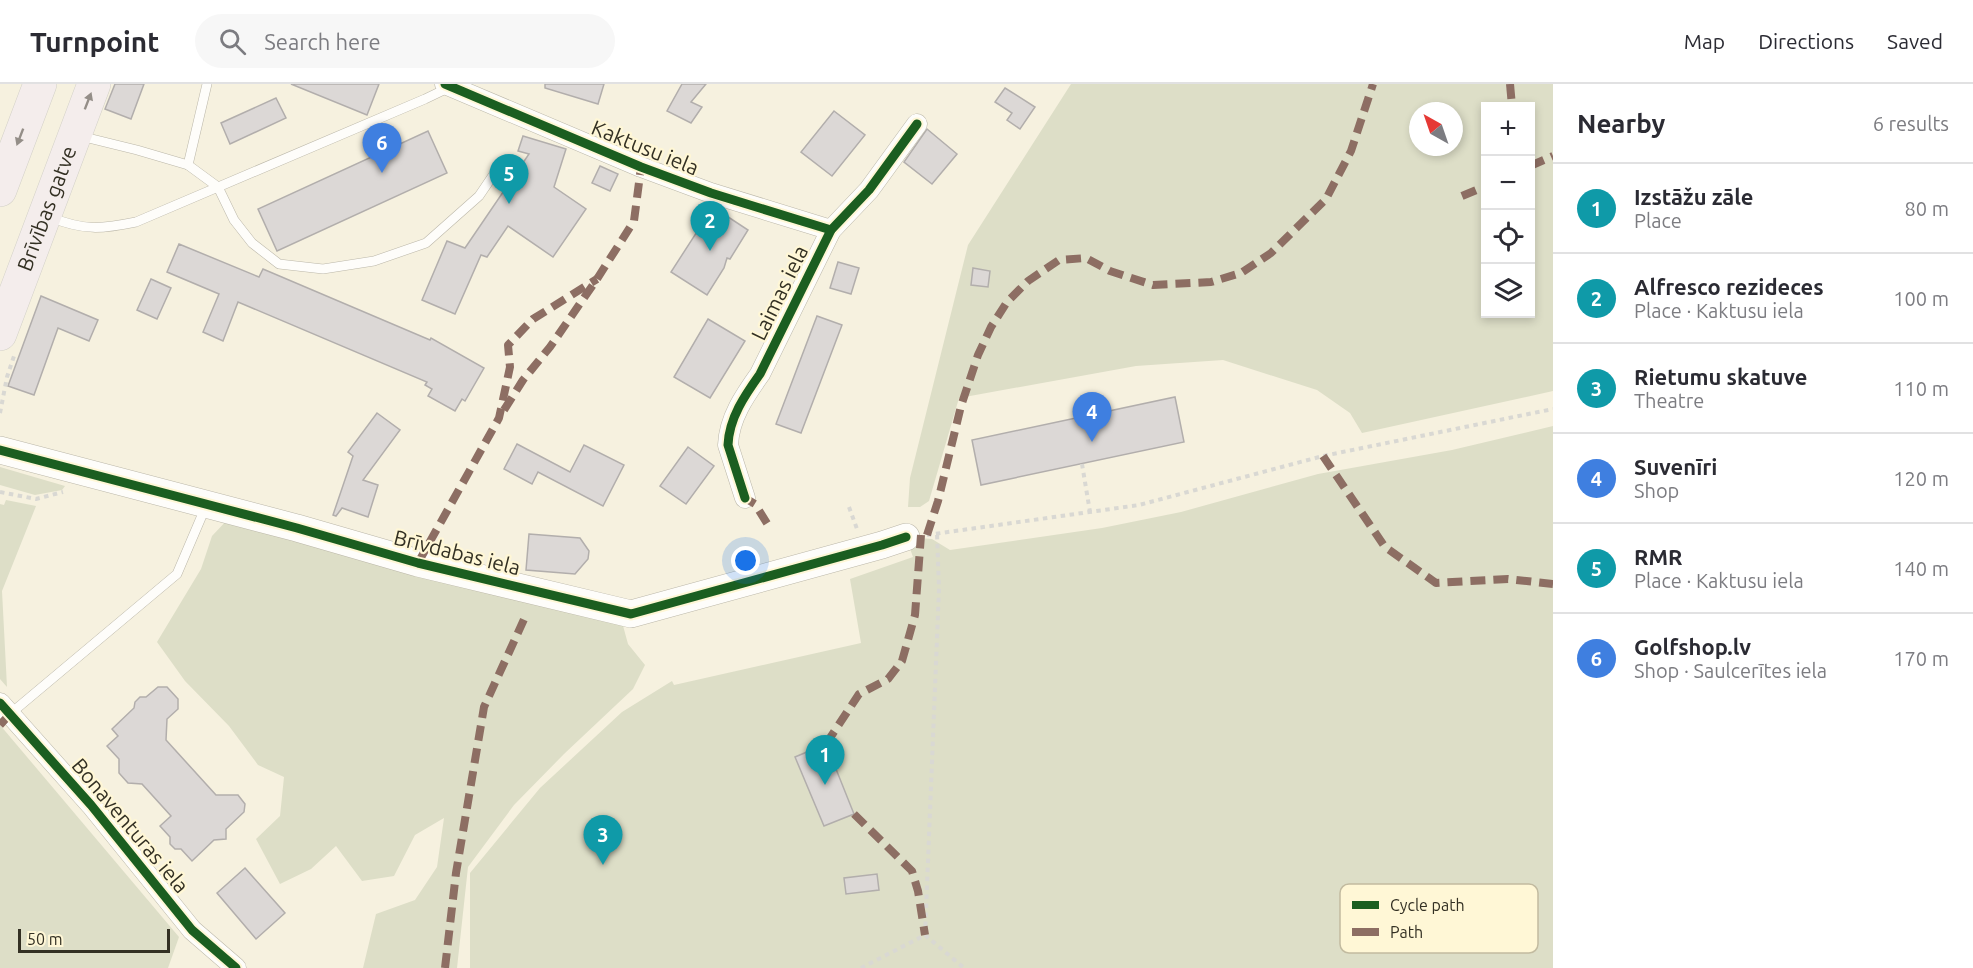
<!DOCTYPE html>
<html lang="en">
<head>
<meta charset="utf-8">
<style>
	body { margin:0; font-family:Ubuntu,sans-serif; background:#f7f7f7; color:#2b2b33 }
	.controls { position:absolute; right:18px; top:18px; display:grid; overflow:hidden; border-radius:0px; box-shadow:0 3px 9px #0003 }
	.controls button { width:54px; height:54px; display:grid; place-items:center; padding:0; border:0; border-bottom:2px solid #e1e1e2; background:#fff; color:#2b2b33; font:30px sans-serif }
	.compass { position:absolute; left:1409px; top:18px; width:54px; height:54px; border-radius:50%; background:#fff; box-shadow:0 3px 9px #0003; rotate:320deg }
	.scale { position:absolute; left:18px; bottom:15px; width:152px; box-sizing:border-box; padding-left:6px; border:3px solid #333023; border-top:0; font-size:16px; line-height:21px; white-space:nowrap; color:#333023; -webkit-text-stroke:4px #fff7d6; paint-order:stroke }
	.you { position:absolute; left:746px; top:477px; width:21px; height:21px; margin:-15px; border:4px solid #fff; border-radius:50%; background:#1a73e8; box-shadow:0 0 0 9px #1a73e833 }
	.badge { display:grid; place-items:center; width:39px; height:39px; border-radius:50%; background:#777465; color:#fff; font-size:20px; font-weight:700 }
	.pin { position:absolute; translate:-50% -50px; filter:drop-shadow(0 2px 3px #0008) }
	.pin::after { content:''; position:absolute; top:32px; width:21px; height:18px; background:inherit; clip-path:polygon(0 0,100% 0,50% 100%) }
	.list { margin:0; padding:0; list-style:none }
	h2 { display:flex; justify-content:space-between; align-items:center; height:78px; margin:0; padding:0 24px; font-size:26px }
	h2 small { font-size:20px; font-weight:400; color:#7c7c81 }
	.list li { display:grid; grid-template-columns:39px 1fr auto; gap:18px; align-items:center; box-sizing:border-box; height:90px; padding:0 24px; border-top:2px solid #e1e1e2 }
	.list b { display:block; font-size:22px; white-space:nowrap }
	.list p { margin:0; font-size:20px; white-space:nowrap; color:#7c7c81 }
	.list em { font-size:20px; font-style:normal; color:#7c7c81 }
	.icon { flex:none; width:33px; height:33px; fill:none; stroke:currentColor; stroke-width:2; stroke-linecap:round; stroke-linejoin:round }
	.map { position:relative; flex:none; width:1553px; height:884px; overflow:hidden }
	header { display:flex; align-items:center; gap:36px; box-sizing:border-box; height:84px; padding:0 30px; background:#fff; border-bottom:2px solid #e1e1e2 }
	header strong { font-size:28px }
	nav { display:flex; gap:33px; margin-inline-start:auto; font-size:21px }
	.search { width:420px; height:54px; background:#f7f7f7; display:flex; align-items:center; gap:15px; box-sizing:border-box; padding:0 21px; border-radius:33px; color:#7c7c81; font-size:22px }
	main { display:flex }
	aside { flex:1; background:#fff }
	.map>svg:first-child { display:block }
	.green { fill:#dddec7; fill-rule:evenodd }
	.building { fill:#dcd8d6; stroke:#b2aeac; stroke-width:1.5 }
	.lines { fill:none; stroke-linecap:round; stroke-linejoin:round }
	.lane-casing { stroke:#bbb7a9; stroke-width:10 }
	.street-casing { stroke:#bbb7a9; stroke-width:21 }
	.secondary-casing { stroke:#bbb7a9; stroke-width:28 }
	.highway-casing { stroke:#d3d1c8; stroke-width:34 }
	.path { stroke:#d9d8d3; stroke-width:4; stroke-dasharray:4.5 4.5; stroke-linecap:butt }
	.lane { stroke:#fefdfa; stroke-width:9 }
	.street { stroke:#fefdfa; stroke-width:20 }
	.secondary { stroke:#fefdfa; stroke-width:27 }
	.highway { stroke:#f4edec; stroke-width:33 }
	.quiet { stroke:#8d6e63; stroke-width:8; stroke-dasharray:15 8; stroke-linecap:butt }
	.cycleway-casing { stroke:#fff7d6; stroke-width:13 }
	.cycleway { stroke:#1b5e20; stroke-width:9 }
	.oneway { fill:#948e88 }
	.labels { text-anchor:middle; stroke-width:4.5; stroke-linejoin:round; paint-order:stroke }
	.street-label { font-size:21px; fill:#333023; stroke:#fff7d6 }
	.key { fill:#fff7d6; stroke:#c2bba0; stroke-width:1.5 }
	.key-label { font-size:16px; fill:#333023 }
</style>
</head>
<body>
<header>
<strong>Turnpoint</strong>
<div class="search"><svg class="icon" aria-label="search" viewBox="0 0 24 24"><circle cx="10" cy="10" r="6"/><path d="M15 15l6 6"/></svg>Search here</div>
<nav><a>Map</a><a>Directions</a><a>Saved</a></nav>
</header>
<main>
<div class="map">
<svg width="1553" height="884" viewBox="0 0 1553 884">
	<rect width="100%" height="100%" fill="#f6f1df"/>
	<g class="green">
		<path d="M 1071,0 L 1553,0 L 1553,307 L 1362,349 L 1350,329 L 1317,306 L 1223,276 L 1136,282 L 959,314 L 929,417 L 920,423 L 908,423 L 910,394 L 968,161 ZM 1486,22 L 1530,22 L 1530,230 L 1486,230 ZM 1418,27 L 1454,27 L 1454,63 L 1418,63 Z"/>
		<polygon points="1553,342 1553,884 470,884 470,789 540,704 622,628 672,597 674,601 861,559 850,495 913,473 906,453 932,455 950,466 1102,444 1181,428 1318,390 1452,366"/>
		<polygon points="0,383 65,402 62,406 35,411 0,401"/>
		<polygon points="6,416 36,422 2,507 7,603 0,595 0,420 4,421"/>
		<polygon points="229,434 622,538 628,560 645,581 633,605 564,670 514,721 468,783 457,884 363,884 376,830 415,816 437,783 444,734 415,751 394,792 362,797 336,762 311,785 280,800 256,755 280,732 284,693 258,681 229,642 185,597 157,558 201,485 212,452"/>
		<polygon points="0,641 179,853 168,884 0,884"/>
	</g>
	<g class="building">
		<polygon points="115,0 144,0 131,35 105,25"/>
		<polygon points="291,0 379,0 367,31"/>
		<polygon points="545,0 604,0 598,20 545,4"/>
		<polygon points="682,0 706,0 691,18 702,23 691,39 667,27"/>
		<polygon points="1005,4 1035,23 1020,45 1007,36 1012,29 995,18"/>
		<polygon points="276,14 286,34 230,60 221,39"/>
		<polygon points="834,27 865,51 832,92 801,68"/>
		<polygon points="927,45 957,70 932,100 904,78"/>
		<polygon points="428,47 447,89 277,167 258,125"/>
		<polygon points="523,52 566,65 554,103 586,125 553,173 508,142 487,173 481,171 455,230 422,216 447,157 465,164 529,70 518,67"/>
		<polygon points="600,82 618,90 610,107 592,99"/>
		<polygon points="713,123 748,146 730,175 727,174 724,184 707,211 671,188"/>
		<polygon points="179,160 259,193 263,185 430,256 431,254 484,284 465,317 462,315 455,327 428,312 432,305 425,301 427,298 238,218 223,257 203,248 219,210 167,188"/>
		<polygon points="838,178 859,184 851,210 830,204"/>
		<polygon points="973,184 990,187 988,203 971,201"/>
		<polygon points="151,195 171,204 157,235 137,226"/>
		<polygon points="41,212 98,236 89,257 58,244 34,311 8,302"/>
		<polygon points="817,232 842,241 801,349 776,340"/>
		<polygon points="708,235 745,257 710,314 674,293"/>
		<polygon points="1175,313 1184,358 981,401 972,356"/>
		<polygon points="377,329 400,346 363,396 378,401 368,433 342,424 336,432 333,431 353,372 348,368"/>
		<polygon points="517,360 570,388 584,361 624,381 603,422 538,388 532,400 504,385"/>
		<polygon points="688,363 714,382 686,420 660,402"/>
		<polygon points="529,450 580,454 589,467 588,475 575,490 526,486"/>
		<polygon points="158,603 167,603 178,615 178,625 167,635 166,656 216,711 238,711 245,720 244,728 226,745 226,755 214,756 192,777 181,765 175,765 170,760 170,753 160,742 171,732 142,700 128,699 119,689 119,675 107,662 118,652 112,645 134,624 135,618 140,613 146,613"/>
		<polygon points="826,660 854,730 824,742 795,673"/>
		<polygon points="245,784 285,829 256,855 217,809"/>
		<polygon points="877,790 879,806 846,810 844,794"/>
	</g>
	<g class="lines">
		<defs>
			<g id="lane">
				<polyline points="80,52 137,66 188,81 218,103 234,136 252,159 279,180 323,185 374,177 426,159 479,112 496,87"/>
				<polyline points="188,81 207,0"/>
				<path d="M 50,133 C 84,147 102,145 136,138 L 425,15 L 450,3"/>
				<polyline points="10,630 177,490 206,422"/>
			</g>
			<g id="street">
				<polyline points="445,0 641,83 711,109 831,146"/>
				<path d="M 745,414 L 728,361 C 729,334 745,311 760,290 L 831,146 L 869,106 L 917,40"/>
				<polyline points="0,619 91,721 192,846 236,884"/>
			</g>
			<polyline id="secondary" points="0,366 297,444 418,479 631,530 882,461 906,453"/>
			<g id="highway">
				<polyline points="0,106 40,0"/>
				<path id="s1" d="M 0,250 L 94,0"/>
			</g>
		</defs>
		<use href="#lane" class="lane-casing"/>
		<use href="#street" class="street-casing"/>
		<use href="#secondary" class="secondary-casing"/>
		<use href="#highway" class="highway-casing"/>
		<g class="path">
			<polyline points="0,329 7,293 14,272"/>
			<polyline points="1082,380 1090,428"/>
			<polyline points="0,408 36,415 63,408"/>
			<polyline points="849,423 857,445"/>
			<polyline points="927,451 1139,421 1323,372 1553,325"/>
			<polyline points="925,851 939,505 937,449"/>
			<polyline points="925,851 964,884"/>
			<polyline points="861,884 925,851"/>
		</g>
		<use href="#lane" class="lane"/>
		<use href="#street" class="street"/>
		<use href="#secondary" class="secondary"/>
		<use href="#highway" class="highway"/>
		<g class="quiet">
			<polyline points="1510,0 1512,22"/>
			<polyline points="1530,82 1553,72"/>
			<polyline points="1462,112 1486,102"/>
			<polyline points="504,326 523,296 550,263 597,195 634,137 641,83"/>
			<polyline points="1323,372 1385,463 1436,499 1508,495 1553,500"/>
			<polyline points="743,411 745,414 755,420 770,444"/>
			<polyline points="927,451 938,417 961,322 978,271 991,243 1007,218 1028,197 1059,176 1086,174 1110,187 1153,201 1211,198 1241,189 1271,169 1326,115 1351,67 1373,0"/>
			<polyline points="418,479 499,334 510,283 508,261 533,235 597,195"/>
			<polyline points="0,641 10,630 13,634"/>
			<polyline points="826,660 859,610 888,595 902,577 915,531 921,451"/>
			<polyline points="854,730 912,787 918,807 925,851"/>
			<polyline points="445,884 456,789 484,623 526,531"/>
		</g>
		<defs>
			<g id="cycleway">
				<polyline points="445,0 641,83 711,109 831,146"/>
				<polyline points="0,366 297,444 418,479 631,530 882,461 906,453"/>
				<path d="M 745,414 L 728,361 C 729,334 745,311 760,290 L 831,146 L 869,106 L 917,40"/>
				<polyline points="0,619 91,721 192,846 236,884"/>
			</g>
		</defs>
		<use href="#cycleway" class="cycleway-casing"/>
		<use href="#cycleway" class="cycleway"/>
	</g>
	<defs><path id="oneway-solid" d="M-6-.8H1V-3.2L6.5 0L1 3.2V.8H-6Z" transform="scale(1.5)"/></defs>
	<g class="oneway">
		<use href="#oneway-solid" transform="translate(88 17) rotate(-69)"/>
		<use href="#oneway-solid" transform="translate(20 53) rotate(111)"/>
	</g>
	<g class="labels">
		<g class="street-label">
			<text transform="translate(645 64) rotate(22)" y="7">Kaktusu iela</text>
			<text dy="7" stroke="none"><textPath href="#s1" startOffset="134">Brīvības gatve</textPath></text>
			<text transform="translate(780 209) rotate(-64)" y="7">Laimas iela</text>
			<text transform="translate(457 469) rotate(14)" y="7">Brīvdabas iela</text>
			<text transform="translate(130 742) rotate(50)" y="7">Bonaventuras iela</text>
		</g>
	</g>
	<rect x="1340" y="800" width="198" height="69" rx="9" class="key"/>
	<rect x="1352" y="817" width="27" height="8" fill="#1b5e20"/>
	<rect x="1352" y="844" width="27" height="8" fill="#8d6e63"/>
	<g class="key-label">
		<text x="1390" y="827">Cycle path</text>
		<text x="1390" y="854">Path</text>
	</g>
</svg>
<div class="controls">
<button>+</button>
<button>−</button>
<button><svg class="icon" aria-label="locate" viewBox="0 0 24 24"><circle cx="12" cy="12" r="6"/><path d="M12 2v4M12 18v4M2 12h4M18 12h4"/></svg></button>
<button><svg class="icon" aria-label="layers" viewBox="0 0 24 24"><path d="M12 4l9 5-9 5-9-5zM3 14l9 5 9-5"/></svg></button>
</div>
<svg class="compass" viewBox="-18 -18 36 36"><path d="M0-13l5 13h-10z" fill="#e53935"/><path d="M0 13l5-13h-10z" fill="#7c7c81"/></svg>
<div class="scale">50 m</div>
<div class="you"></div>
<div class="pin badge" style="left:825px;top:701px;background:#0f9aa8">1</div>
<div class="pin badge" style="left:710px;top:167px;background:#0f9aa8">2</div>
<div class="pin badge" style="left:603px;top:781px;background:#0f9aa8">3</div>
<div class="pin badge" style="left:1092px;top:358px;background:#3f7fe0">4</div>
<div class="pin badge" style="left:509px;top:120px;background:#0f9aa8">5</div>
<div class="pin badge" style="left:382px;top:89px;background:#3f7fe0">6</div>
</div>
<aside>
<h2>Nearby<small>6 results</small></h2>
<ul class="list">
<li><span class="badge" style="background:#0f9aa8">1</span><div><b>Izstāžu zāle</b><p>Place</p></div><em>80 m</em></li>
<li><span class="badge" style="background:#0f9aa8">2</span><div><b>Alfresco rezideces</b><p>Place · Kaktusu iela</p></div><em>100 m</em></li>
<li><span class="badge" style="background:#0f9aa8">3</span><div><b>Rietumu skatuve</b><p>Theatre</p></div><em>110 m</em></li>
<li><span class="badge" style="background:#3f7fe0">4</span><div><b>Suvenīri</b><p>Shop</p></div><em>120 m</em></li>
<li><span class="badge" style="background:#0f9aa8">5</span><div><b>RMR</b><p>Place · Kaktusu iela</p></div><em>140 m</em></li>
<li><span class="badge" style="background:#3f7fe0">6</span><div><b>Golfshop.lv</b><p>Shop · Saulcerītes iela</p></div><em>170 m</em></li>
</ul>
</aside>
</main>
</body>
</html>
